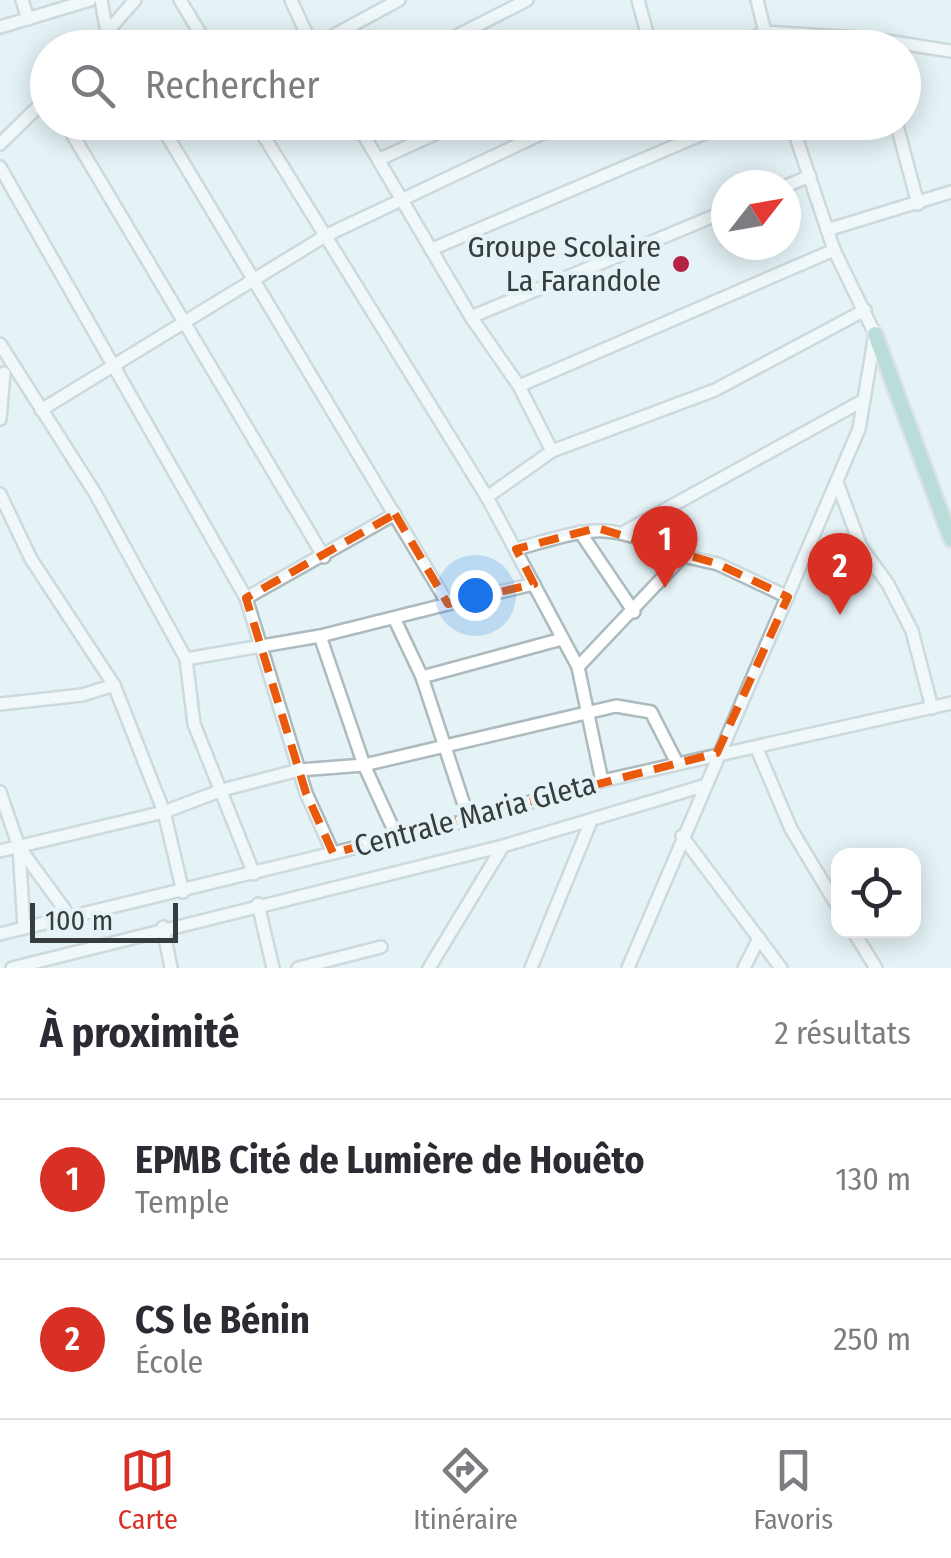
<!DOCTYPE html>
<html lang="fr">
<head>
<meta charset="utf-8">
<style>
	body { margin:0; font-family:"Fira Sans Condensed",sans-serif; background:#f2f2f3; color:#2b2b33 }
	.controls { position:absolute; right:30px; bottom:30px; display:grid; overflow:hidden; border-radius:20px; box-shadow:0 5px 25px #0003 }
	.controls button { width:90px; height:90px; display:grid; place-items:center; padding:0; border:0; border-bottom:2px solid #e1e1e2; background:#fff; color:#2b2b33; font:50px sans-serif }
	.compass { position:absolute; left:711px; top:170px; width:90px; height:90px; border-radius:50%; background:#fff; box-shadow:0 5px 25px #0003; rotate:59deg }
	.scale { position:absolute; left:30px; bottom:25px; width:148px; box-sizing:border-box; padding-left:10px; border:5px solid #373d3e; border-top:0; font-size:28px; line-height:35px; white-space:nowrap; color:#373d3e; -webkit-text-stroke:8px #e5f3f6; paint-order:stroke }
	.you { position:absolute; left:475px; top:595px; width:35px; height:35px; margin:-25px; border:8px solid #fff; border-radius:50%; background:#1a73e8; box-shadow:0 0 0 15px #1a73e833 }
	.badge { display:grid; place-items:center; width:65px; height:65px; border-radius:50%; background:#d93025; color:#fff; font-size:32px; font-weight:700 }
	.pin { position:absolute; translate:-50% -82px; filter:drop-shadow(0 2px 5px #0008) }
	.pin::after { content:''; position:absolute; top:52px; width:35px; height:30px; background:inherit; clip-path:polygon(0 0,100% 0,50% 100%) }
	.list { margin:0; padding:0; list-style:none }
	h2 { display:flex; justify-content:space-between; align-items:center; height:130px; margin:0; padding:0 40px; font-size:42px }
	h2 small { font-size:32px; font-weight:400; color:#7c7c81 }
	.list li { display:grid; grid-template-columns:65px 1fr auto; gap:30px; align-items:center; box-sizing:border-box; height:160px; padding:0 40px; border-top:2px solid #e1e1e2 }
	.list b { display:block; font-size:38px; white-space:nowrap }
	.list p { margin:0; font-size:32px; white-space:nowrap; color:#7c7c81 }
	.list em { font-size:32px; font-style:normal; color:#7c7c81 }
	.icon { flex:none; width:55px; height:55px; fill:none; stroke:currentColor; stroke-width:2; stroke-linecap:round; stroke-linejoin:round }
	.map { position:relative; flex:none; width:951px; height:968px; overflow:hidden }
	.search { position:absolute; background:#fff; box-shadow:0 5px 25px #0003; left:30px; right:30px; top:30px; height:110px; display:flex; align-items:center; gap:25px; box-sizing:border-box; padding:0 35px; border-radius:55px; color:#7c7c81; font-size:38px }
	.sheet { height:450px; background:#fff }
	nav { display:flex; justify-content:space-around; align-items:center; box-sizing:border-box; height:140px; border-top:2px solid #e1e1e2; background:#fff; font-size:28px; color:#7c7c81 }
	nav a { display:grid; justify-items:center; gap:5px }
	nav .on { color:#d93025 }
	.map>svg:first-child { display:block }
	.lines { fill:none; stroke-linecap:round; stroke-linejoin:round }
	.minor-casing { stroke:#adbbbe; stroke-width:16 }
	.major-casing { stroke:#cfd0d1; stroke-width:19 }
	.minor { stroke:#fff; stroke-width:11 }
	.major { stroke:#88c4b8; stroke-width:14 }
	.marked { fill:none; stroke:#e8590c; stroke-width:8; stroke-dasharray:20 12; stroke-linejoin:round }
	.poi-dot { fill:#b42245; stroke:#e5f3f6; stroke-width:4 }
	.labels { text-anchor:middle; stroke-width:9; stroke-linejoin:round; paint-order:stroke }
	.poi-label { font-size:30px; fill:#373d3e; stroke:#e5f3f6; text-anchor:end }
	.street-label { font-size:30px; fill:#373d3e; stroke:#e5f3f6 }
</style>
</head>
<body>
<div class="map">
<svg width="951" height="968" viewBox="0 0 951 968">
	<rect width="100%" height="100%" fill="#e5f3f6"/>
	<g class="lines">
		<defs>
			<g id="minor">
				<polyline points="22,0 28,19"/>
				<polyline points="101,0 107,33 115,48"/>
				<polyline points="180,0 209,48"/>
				<polyline points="291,0 313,48"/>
				<polyline points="638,0 651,48"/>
				<polyline points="757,0 769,48"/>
				<polyline points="0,27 90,0"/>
				<polyline points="312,47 399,0"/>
				<polyline points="93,48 135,0"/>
				<polyline points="433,48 527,0"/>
				<polyline points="630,48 649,40"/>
				<polyline points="732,48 765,32 873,39 951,51"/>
				<polyline points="65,122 324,557"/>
				<polyline points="159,122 448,604 320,636 186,659"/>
				<polyline points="255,122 487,497 578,667 602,781"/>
				<polyline points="356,122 471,317 519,386 552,451"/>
				<polyline points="896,122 918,204"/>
				<polyline points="0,144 48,97"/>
				<polyline points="380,159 461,122"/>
				<polyline points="0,167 246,598 306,793 333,853"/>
				<polyline points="786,186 810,176"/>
				<polyline points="827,230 951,192"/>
				<polyline points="432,249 731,122"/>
				<polyline points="471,317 726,211"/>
				<polyline points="0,344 95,493 186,659 194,724 254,874"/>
				<polyline points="519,386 834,250"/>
				<polyline points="41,410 325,236 566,122"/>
				<polyline points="0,419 4,373"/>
				<polyline points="837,482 861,547 888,584 912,631 932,708"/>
				<polyline points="0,494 31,559 114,685 164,812 183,892"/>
				<polyline points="487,497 552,451 715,390 865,310"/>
				<polyline points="626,531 864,400"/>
				<polyline points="580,532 634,612"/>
				<path d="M 516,549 C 600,526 602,521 683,556"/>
				<polyline points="246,598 395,514"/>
				<polyline points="448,604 534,584"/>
				<polyline points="394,618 422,677 469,820"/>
				<polyline points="320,636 364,765 397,837"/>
				<polyline points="578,667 683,556 718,564 788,597"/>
				<polyline points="422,677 562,639"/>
				<polyline points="0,704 82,695 114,685"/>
				<polyline points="757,749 791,829 838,907"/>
				<polyline points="0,792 19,847 24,927"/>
				<polyline points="682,836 781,968"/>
				<polyline points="19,847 68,914"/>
				<polyline points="0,851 164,812 222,790 299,770 364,765 616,706 651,712 677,763"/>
				<polyline points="258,904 273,968"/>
				<polyline points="163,927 171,968"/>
				<polyline points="853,931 876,968"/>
				<polyline points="0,934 469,820 602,781 951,703"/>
				<polyline points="12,968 503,846 703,786"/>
				<polyline points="298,968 381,947"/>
				<polyline points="429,968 503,846"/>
				<polyline points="531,968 591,821"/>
				<polyline points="628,968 859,429 875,334 834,250 791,122"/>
				<polyline points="744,968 759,938"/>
			</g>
			<polyline id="major" points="875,334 951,539"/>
		</defs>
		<use href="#minor" class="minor-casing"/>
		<use href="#major" class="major-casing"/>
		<use href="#minor" class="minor"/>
		<use href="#major" class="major"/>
	</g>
	<path d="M0 0H951V968H0ZM 395,514 L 448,604 L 534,584 L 516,549 L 597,528 L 718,564 L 788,597 L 717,753 L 333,853 L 306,793 L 246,598 Z" fill="#e5f3f6" fill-opacity=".55" fill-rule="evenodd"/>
	<path class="marked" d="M 395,514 L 448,604 L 534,584 L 516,549 L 597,528 L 718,564 L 788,597 L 717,753 L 333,853 L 306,793 L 246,598 Z"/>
	<circle class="poi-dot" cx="681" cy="264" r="10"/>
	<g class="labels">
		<g class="poi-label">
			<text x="661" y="257">Groupe Scolaire<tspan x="661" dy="34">La Farandole</tspan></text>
		</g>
		<g class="street-label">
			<text transform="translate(475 815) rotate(-15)" y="10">Centrale Maria Gleta</text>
		</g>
	</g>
</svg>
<div class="controls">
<button><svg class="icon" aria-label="locate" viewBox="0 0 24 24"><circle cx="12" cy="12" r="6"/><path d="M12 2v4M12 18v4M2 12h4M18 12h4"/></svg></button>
</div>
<svg class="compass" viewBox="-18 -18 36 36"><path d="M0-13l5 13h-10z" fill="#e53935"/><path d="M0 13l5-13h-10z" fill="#7c7c81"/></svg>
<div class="scale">100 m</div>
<div class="you"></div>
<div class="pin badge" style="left:665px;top:588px">1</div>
<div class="pin badge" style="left:840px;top:615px">2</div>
<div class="search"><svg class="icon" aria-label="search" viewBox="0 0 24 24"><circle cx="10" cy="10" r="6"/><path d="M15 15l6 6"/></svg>Rechercher</div>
</div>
<section class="sheet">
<h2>À proximité<small>2 résultats</small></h2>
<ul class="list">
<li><span class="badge">1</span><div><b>EPMB Cité de Lumière de Houêto</b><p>Temple</p></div><em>130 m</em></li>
<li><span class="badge">2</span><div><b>CS le Bénin</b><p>École</p></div><em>250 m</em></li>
</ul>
</section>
<nav>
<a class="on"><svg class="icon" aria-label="map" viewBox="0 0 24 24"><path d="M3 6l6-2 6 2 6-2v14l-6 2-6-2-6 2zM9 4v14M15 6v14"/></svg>Carte</a>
<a><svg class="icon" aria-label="directions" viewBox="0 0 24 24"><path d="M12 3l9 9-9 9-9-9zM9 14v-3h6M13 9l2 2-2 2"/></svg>Itinéraire</a>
<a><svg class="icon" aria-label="saved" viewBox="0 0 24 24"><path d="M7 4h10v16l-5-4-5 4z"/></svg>Favoris</a>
</nav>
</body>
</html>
